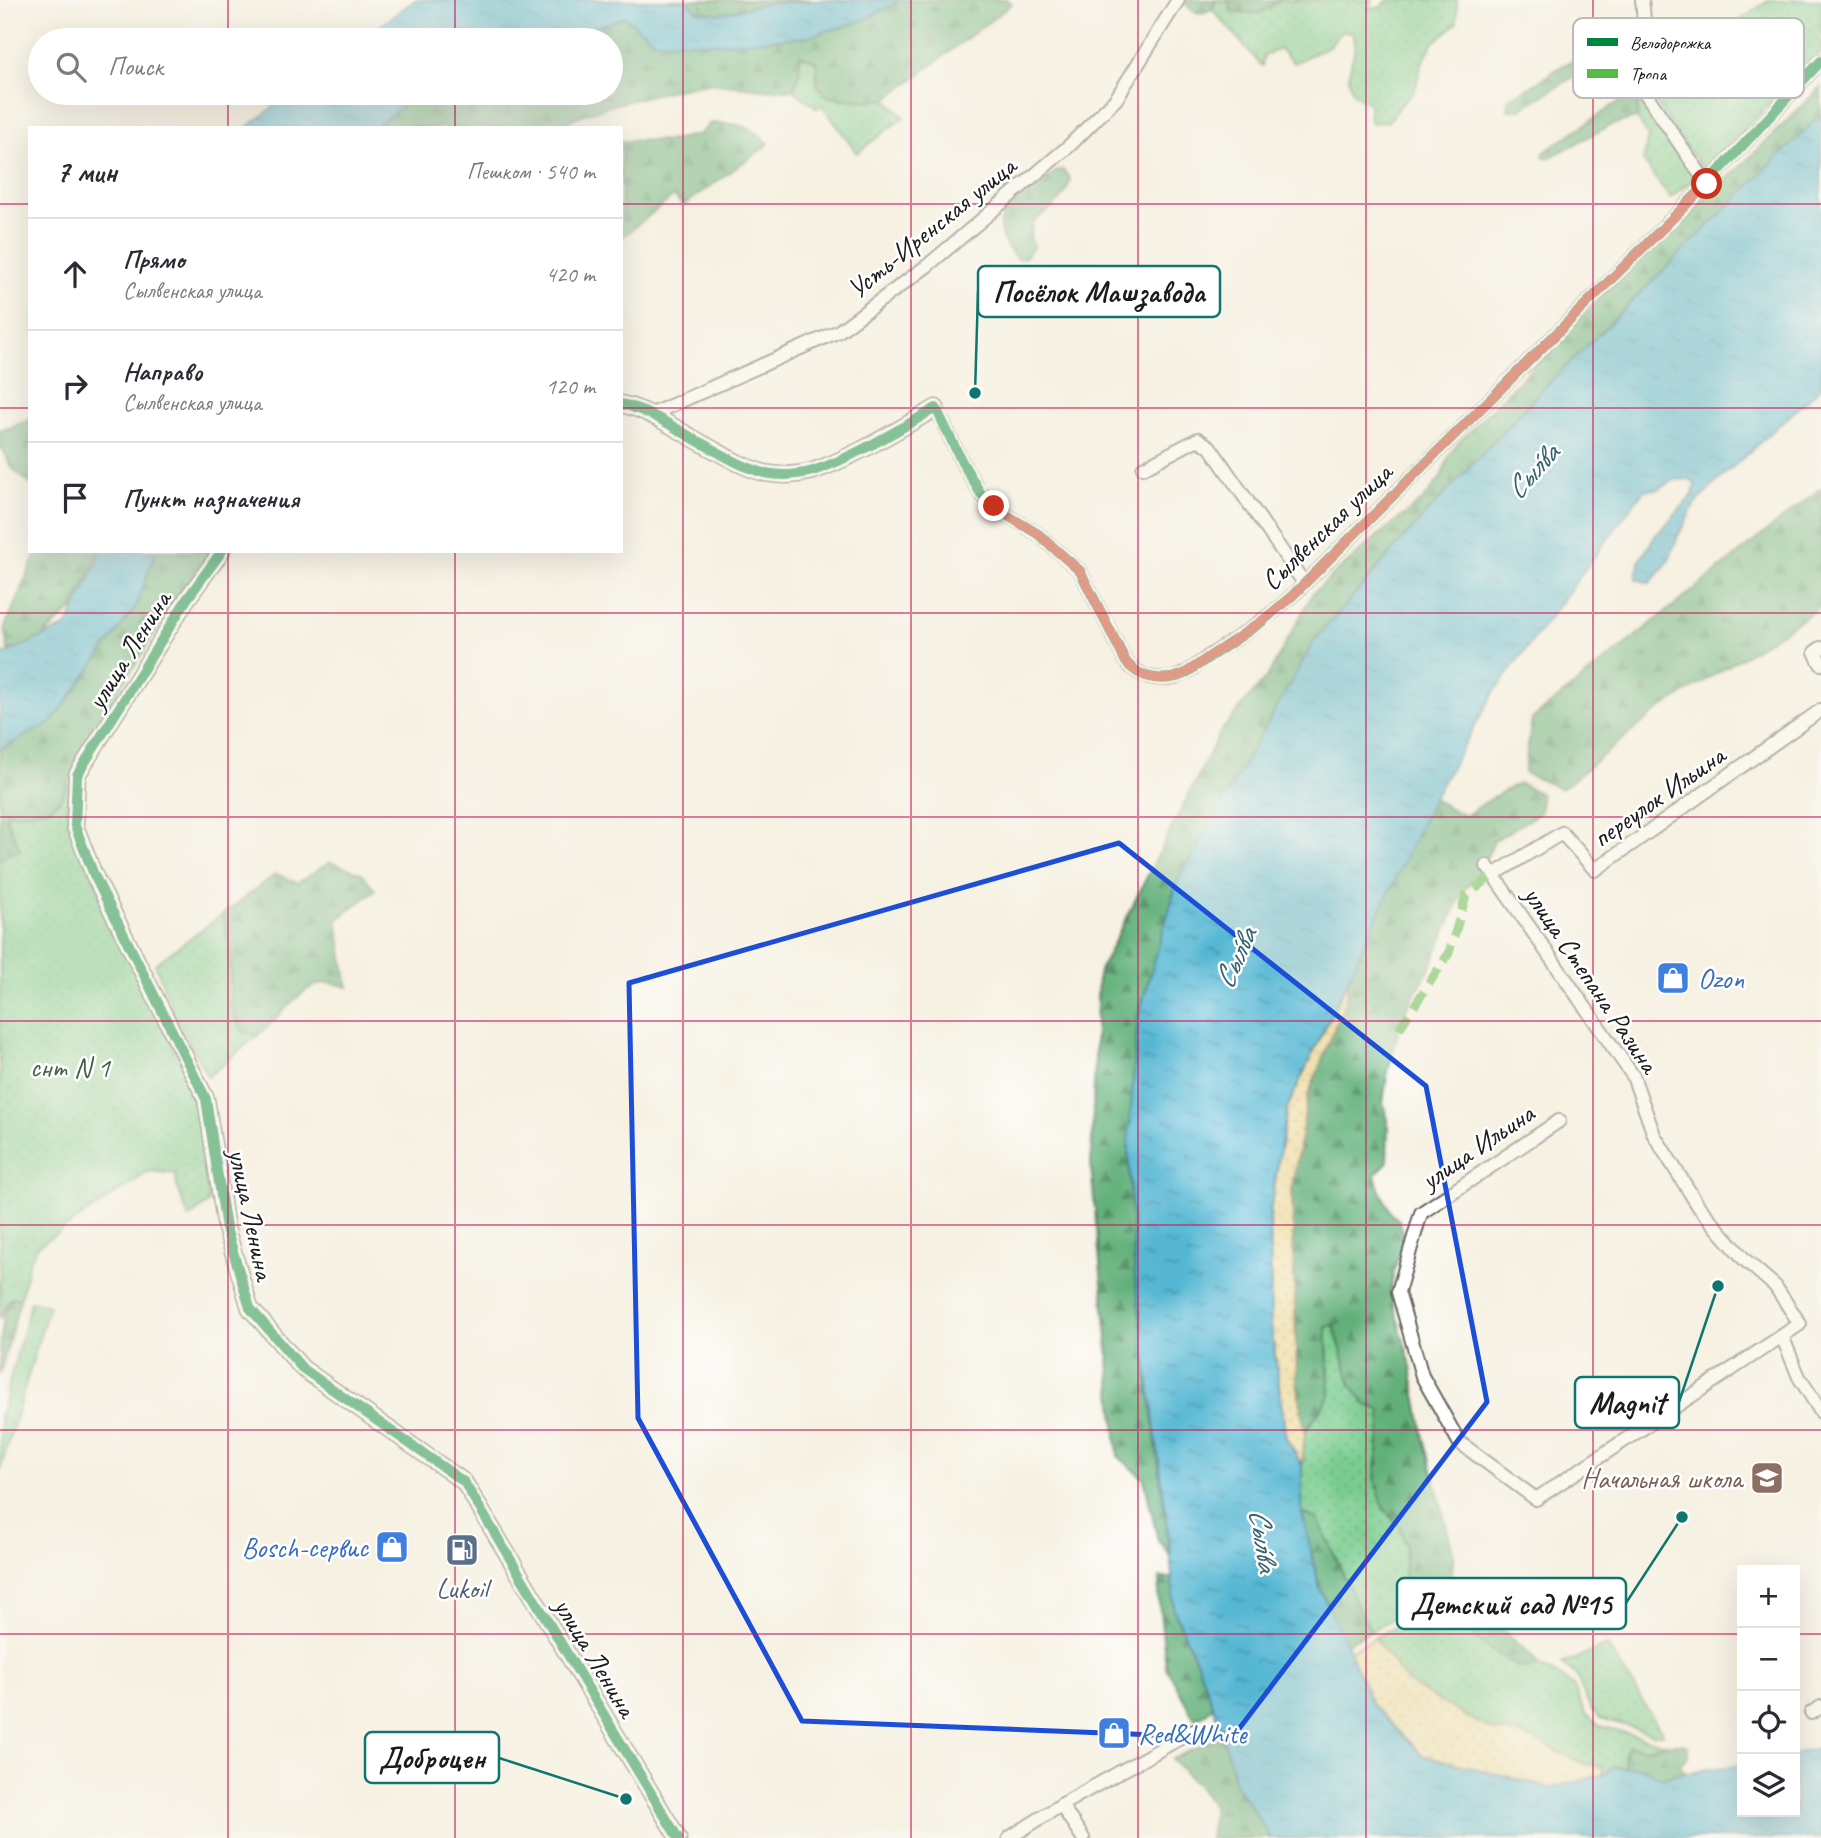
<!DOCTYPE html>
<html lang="ru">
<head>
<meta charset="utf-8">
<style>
	body { margin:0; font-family:Caveat,sans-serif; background:#f2f2f3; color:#2b2b33 }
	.controls { position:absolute; right:21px; bottom:21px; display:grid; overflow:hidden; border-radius:0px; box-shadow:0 7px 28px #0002 }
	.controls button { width:63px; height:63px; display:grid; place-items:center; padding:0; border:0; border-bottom:2px solid #e1e1e2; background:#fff; color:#2b2b33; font:35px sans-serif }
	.stop { position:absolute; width:21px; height:21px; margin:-16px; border:5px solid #c8321e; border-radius:50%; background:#fff }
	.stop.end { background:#c8321e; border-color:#fff; box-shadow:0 2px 7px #0008 }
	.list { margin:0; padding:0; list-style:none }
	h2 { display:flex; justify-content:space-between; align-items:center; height:91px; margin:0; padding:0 28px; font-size:30px }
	h2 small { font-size:23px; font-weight:400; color:#7c7c81 }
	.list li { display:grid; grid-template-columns:46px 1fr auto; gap:21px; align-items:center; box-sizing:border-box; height:112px; padding:0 28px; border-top:2px solid #e1e1e2 }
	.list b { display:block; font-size:26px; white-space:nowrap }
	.list p { margin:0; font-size:23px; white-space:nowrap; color:#7c7c81 }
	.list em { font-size:23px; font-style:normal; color:#7c7c81 }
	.icon { flex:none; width:38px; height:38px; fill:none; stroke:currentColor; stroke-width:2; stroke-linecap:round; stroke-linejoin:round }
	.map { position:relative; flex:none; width:1821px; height:1838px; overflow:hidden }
	.search { position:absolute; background:#fff; box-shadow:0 7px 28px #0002; left:28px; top:28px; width:595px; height:77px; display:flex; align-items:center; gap:18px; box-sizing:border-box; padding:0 24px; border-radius:38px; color:#7c7c81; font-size:26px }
	.panel { position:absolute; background:#fff; box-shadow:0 7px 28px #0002; left:28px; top:126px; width:595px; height:427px; border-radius:0px }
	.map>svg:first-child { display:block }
	.green { fill:url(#green-dots); stroke:#4a7455; stroke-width:2 }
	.forest { fill:url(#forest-firs); stroke:#3f664a; stroke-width:2 }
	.sand { fill:url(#sand-dots); stroke:#857b5d; stroke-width:2 }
	.water { fill:url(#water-ripples); stroke:#386a78; stroke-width:2 }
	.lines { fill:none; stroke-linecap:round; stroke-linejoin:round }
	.minor-casing { stroke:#686761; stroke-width:16 }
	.tertiary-casing { stroke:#686761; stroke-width:19 }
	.minor { stroke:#fff; stroke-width:12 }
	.tertiary { stroke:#fff; stroke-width:16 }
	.quiet { stroke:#58b947; stroke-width:9; stroke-dasharray:18 9; stroke-linecap:butt }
	.cycleway-casing { stroke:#fff; stroke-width:15 }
	.cycleway { stroke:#00873e; stroke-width:10 }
	.route { stroke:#c8321e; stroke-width:9 }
	.marked { fill:none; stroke:#1d4ed8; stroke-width:5; stroke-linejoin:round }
	.grid { fill:none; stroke:#c2185b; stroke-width:2; stroke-opacity:0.55 }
	.labels { text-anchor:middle; stroke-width:5; stroke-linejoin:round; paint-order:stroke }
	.street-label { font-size:28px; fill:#1c1c1c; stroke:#fff }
	.shop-label { font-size:28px; fill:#366cbe; stroke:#fff; text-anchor:start }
	.park-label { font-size:28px; fill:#41624a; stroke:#fff }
	.education-label { font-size:28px; fill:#785e54; stroke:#fff; text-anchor:end }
	.service-label { font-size:28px; fill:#4e5e75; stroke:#fff }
	.water-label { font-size:30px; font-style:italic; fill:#36626e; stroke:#fff }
	.key { fill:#fff; stroke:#bbb; stroke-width:2 }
	.key-label { font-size:19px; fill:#1c1c1c }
	.leader { fill:none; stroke:#0f766e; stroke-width:2.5 }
	.callout-dot { fill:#0f766e; stroke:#fff; stroke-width:2.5 }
	.callout { fill:#fff; stroke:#0f766e; stroke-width:2.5 }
	.callout-label { font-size:30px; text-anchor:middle; font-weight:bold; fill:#1c1c1c }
</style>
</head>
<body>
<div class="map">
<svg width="1821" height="1838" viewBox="0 0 1821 1838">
	<defs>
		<pattern id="green-dots" width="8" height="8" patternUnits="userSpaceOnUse" patternTransform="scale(1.75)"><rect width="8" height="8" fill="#79cc8e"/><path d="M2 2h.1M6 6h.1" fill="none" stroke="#68af7a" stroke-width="1.8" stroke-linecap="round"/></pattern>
		<pattern id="forest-firs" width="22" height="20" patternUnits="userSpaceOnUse" patternTransform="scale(1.75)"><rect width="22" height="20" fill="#62b079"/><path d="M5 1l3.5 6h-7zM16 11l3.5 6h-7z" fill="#508e62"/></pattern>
		<pattern id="sand-dots" width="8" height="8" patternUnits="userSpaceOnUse" patternTransform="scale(1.75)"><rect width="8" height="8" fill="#eeda9e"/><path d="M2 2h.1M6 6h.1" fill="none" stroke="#ccba88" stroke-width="1.8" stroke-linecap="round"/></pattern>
		<pattern id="water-ripples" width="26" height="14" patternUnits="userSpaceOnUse" patternTransform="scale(1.75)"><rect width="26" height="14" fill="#55b7d3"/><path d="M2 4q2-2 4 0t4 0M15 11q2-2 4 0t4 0" fill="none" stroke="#4694aa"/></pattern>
	</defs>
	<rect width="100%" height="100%" fill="#fff"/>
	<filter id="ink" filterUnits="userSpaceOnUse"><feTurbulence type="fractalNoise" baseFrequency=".0143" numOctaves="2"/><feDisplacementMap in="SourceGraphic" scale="14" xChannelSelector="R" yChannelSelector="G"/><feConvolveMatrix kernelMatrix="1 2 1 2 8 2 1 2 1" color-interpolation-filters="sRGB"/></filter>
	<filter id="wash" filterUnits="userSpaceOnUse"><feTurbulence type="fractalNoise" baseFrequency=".00686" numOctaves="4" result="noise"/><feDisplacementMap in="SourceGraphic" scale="28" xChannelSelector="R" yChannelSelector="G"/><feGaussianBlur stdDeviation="1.57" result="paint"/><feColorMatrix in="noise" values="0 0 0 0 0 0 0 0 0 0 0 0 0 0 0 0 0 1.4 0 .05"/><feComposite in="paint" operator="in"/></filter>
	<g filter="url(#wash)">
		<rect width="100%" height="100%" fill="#f6f1e2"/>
		<g class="green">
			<path d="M 1216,0 L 1228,0 L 1233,13 L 1261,13 L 1280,0 L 1373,0 L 1369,9 L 1381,7 L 1388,0 L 1457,0 L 1457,23 L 1433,43 L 1422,63 L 1415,90 L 1400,106 L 1388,122 L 1370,123 L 1369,104 C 1365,101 1359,98 1355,94 C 1339,75 1361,54 1353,34 L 1343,30 L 1329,46 L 1294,63 L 1280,49 L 1264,55 L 1262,66 L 1212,9 Z"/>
			<polygon points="1769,0 1821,0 1821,52 1704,171 1643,85"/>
			<polygon points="799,55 816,61 817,85 829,97 865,101 887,99 904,117 857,153 822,105 817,108 793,90 799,75"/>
			<polygon points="1637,89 1695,178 1670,198 1643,161 1648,136 1637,118 1638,110 1633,96 1626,97"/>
			<polygon points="69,780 69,824 187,1076 200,1118 209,1202 189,1218 176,1183 176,1174 150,1171 38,1246 29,1262 20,1300 14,1297 8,1301 0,1320 0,858 20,850 5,815 60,799"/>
			<polygon points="223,914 230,954 231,1006 242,1031 258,1035 208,1077 176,1019 155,964"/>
			<polygon points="31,1301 49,1305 0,1471 0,1417"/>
			<polygon points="1335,1325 1351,1385 1381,1409 1384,1509 1400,1527 1406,1545 1404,1578 1421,1588 1451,1580 1452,1584 1371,1631 1302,1513 1302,1465 1305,1432 1330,1395 1326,1327"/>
			<path d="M 1455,1594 C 1464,1606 1463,1623 1473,1635 C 1480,1644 1505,1658 1515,1665 L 1522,1668 L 1538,1665 L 1563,1678 L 1574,1687 L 1585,1714 L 1600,1726 L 1667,1744 L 1652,1746 L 1624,1755 L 1625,1767 L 1614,1767 L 1603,1775 L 1603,1767 L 1581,1763 L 1529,1737 L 1490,1729 L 1454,1710 L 1408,1683 L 1374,1638 Z"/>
			<polygon points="1607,1645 1663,1734 1654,1734 1600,1718 1591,1710 1576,1675 1562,1664"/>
		</g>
		<g class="forest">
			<polygon points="687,0 824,0 764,4 719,14 697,11"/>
			<polygon points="901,0 1009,0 1012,4 887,99 865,101 829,97 817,85 816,61 800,55 799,75 793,90 770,90 708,83 672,90 609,106 576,117 560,128 374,128 419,93 611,93 611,40 559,40 625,17 654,41 725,43 806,37 861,21"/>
			<path d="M 1187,0 L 1216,0 L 1216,1 L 1212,9 L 1203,14 C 1195,13 1189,10 1185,2 Z"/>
			<polygon points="1228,0 1280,0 1261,13 1233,13"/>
			<polygon points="1632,23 1635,33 1629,43 1519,110 1508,110 1508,99 1533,85 1560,67 1595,48 1612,35"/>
			<polygon points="1821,87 1821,115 1538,394 1404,538 1315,640 1177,882 1135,1276 1170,1555 1158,1541 1144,1479 1118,1456 1091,1167 1098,974 1220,732 1269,674 1313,593 1386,529 1423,500 1441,477 1449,456 1457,444 1644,253 1740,167"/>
			<polygon points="1634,95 1638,105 1637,118 1611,125 1547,159 1543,157 1544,152 1626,97"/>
			<path d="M 710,123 C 735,123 752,124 769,144 L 683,206 L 674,196 L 621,238 L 621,141 L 673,140 L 700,134 Z"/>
			<path d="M 1058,170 L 1063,170 L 1070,178 C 1069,199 1048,210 1033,222 L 1030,237 L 1034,246 L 1026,257 L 1017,259 C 1003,245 994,227 1006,209 Z"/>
			<polygon points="30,420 30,484 11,467 0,444 0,431"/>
			<polygon points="1821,488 1821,607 1657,711 1562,789 1524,773 1532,719"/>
			<polygon points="37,551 100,551 73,609 34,644 8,650 5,627"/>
			<polygon points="156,551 211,551 171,607 106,712 60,799 47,810 5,815 20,850 0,858 0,749 52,722 136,606"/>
			<polygon points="1519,783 1541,794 1541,812 1494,841 1481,870 1463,891 1429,970 1402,1016 1387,1076 1383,1103 1388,1120 1387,1163 1375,1174 1379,1189 1391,1213 1399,1220 1406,1241 1395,1267 1390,1293 1410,1362 1424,1438 1454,1555 1451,1580 1421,1588 1404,1578 1406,1545 1400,1527 1384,1509 1375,1480 1381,1425 1381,1410 1366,1405 1351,1385 1334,1325 1326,1327 1330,1395 1305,1432 1297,1383 1292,1188 1308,1096 1346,999 1349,975 1433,799 1465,816 1493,797"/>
			<path d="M 330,862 L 362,873 L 375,890 L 337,920 L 348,987 C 341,985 332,982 325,983 C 299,986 279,1020 258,1035 L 242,1031 L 231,1006 L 230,954 L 223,914 L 276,874 L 297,883 Z"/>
			<path d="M 14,1297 L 20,1300 L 0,1375 C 0,1353 0,1310 14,1297 Z"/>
			<polygon points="1302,1513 1318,1519 1359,1609 1371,1631 1346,1644 1320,1589"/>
			<polygon points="1160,1578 1172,1578 1174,1610 1197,1662 1213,1707 1202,1716 1194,1718 1166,1667 1158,1593"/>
			<path d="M 1460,1592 L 1534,1658 L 1538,1665 L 1522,1668 L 1515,1665 C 1505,1658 1480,1644 1473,1635 C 1463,1623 1464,1606 1455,1594 Z"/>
			<polygon points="1223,1735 1235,1783 1271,1838 1210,1838 1213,1807 1196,1784 1172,1759"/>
			<polygon points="1667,1744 1684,1744 1688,1746 1688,1756 1681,1763 1681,1768 1687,1772 1660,1778 1644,1768 1625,1767 1624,1755 1629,1746 1644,1749"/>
		</g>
		<g class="sand">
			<polygon points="1349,976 1346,999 1308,1096 1292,1188 1297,1383 1305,1432 1302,1465 1286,1438 1271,1326 1270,1212 1287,1108"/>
			<polygon points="1374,1638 1408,1683 1454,1710 1490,1729 1529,1737 1581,1763 1603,1767 1603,1775 1551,1788 1422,1755 1372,1705 1350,1651"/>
		</g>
		<g class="water">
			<polygon points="415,0 687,0 697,11 719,14 764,4 824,0 901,0 861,21 806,37 725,43 654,41 625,17 559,40 361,40"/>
			<polygon points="292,93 419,93 374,128 246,128"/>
			<polygon points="1821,115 1821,387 1726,473 1695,504 1678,536 1668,562 1650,583 1636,579 1639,562 1655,536 1692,496 1696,485 1689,479 1675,480 1657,489 1644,490 1495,691 1433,799 1287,1108 1270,1212 1271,1326 1286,1438 1302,1465 1302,1513 1320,1589 1348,1648 1372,1705 1422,1755 1551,1788 1603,1775 1614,1767 1644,1768 1661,1778 1687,1772 1742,1765 1742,1812 1795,1812 1795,1753 1821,1747 1821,1838 1271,1838 1235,1783 1223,1735 1197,1662 1174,1610 1170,1545 1135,1276 1128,1147 1138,1017 1177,882 1315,640 1404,538 1538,394"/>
			<polygon points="103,551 156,551 136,606 51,723 0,749 0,656 67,626"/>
		</g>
	</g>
	<g filter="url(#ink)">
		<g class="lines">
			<defs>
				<g id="minor">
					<path d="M 1642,0 C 1644,14 1645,27 1640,40 C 1633,59 1627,56 1635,78 L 1707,184"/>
					<path d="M 936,408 L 962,462 L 981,494 L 1005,514 L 1038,534 L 1080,571 L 1126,662 C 1138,676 1157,682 1176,677 C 1188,674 1198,664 1208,657 C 1238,638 1267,619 1293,595 L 1707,184 L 1821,61"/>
					<polyline points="652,414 839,331 927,266 1069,146 1116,99 1178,0"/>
					<polyline points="1143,468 1198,439 1210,447 1304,583"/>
					<polyline points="1821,648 1815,652 1821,664"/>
					<polyline points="1487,866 1633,1076 1654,1135 1699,1207 1745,1260 1775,1286 1800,1324 1536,1499 1459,1442 1422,1376 1398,1292 1421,1213 1559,1121"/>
					<polyline points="1493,875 1562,833 1595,870 1821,710"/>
					<polyline points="1782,1336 1799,1377 1821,1412"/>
					<polyline points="1811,1713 1821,1707"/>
					<polyline points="1061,1805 1083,1838"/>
					<polyline points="1009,1838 1061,1805 1193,1731"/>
				</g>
				<g id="tertiary">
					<path d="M 621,404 C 653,411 678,431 707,446 C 725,456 744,468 765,473 C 780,476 798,475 813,471 C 853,458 899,429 936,408"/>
					<polyline points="222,551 187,599 77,775 75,826 94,875 206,1099 226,1228 250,1308 302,1368 464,1482 678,1838"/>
				</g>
			</defs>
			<use href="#minor" class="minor-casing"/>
			<use href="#tertiary" class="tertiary-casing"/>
			<use href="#minor" class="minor"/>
			<use href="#tertiary" class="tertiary"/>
			<polyline class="quiet" points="1399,1029 1449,953 1466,896 1493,875"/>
			<defs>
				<g id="cycleway">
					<path d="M 621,404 C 653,411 678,431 707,446 C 725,456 744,468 765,473 C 780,476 798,475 813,471 C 853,458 899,429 936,408 L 962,462 L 981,494 L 1005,514 L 1038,534 L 1080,571 L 1126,662 C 1140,679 1162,682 1183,675 L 1263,621 L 1293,595 L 1707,184 L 1821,61"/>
					<polyline points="222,551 187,599 77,775 75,826 94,875 206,1099 226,1228 250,1308 302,1368 464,1482 678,1838"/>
				</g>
			</defs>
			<use href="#cycleway" class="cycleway-casing"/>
			<use href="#cycleway" class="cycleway"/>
		</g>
	</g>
	<g class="lines" filter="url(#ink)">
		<path class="route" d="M 994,506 L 1005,514 L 1038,534 L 1080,571 L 1126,662 C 1137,676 1158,682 1176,677 C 1187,674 1198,664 1208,657 C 1238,638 1267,619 1293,595 L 1707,184"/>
	</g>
	<path d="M0 0H1821V1838H0ZM 1119,843 L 1426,1086 L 1487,1402 L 1232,1738 L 802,1721 L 638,1418 L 629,983 Z" fill="#f6f1e2" fill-opacity=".55" fill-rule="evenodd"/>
	<path class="marked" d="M 1119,843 L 1426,1086 L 1487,1402 L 1232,1738 L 802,1721 L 638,1418 L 629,983 Z"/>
	<path class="grid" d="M 228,0 L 228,40M 455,0 L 455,40M 683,0 L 683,1838M 911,0 L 911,1838M 1138,0 L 1138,1838M 1366,0 L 1366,1838M 1593,0 L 1593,1838M 228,93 L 228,128M 455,93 L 455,128M 0,204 L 30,204M 621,204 L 1821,204M 0,408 L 30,408M 621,408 L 1821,408M 228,551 L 228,1838M 455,551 L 455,1838M 0,613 L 1821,613M 0,817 L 1821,817M 0,1021 L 1821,1021M 0,1225 L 1821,1225M 0,1430 L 1821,1430M 0,1634 L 1742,1634M 1795,1634 L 1821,1634"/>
	<defs>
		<symbol id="shop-square" viewBox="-11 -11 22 22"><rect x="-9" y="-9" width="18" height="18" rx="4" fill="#3f7fe0" stroke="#fff"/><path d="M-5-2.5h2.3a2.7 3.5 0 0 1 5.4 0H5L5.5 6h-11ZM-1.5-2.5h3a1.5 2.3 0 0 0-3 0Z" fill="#fff"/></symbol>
		<symbol id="school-square" viewBox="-11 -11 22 22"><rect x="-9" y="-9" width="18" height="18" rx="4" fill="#8d6e63" stroke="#fff"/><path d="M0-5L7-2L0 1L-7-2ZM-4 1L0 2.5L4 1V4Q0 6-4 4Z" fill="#fff"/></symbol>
		<symbol id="fuel-square" viewBox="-11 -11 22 22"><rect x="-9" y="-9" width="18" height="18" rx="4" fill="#5c6f8a" stroke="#fff"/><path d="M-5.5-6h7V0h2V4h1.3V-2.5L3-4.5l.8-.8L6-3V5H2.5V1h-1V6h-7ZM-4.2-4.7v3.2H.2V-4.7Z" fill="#fff"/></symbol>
	</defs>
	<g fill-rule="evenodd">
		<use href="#shop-square" x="1654" y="959" width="38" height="38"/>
		<use href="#school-square" x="1748" y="1459" width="38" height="38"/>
		<use href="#shop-square" x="373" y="1528" width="38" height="38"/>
		<use href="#fuel-square" x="443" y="1531" width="38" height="38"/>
		<use href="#shop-square" x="1095" y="1714" width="38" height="38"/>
	</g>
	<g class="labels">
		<g class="street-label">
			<text transform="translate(931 227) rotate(-39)" y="10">Усть-Иренская улица</text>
			<text transform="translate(1326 526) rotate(-44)" y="10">Сылвенская улица</text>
			<text transform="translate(128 650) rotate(-58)" y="10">улица Ленина</text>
			<text transform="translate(1658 796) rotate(-35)" y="10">переулок Ильина</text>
			<text transform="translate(1592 979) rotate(56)" y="10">улица Степана Разина</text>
			<text transform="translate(1477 1146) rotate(-34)" y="10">улица Ильина</text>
			<text transform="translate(252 1214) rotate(78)" y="10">улица Ленина</text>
			<text transform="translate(596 1657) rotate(59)" y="10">улица Ленина</text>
		</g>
		<g class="shop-label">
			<text x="1698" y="988">Ozon</text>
			<text x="368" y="1557" text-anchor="end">Bosch-сервис</text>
			<text x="1138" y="1743">Red&amp;White</text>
		</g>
		<g class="park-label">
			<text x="70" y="1077">снт N 1</text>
		</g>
		<g class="education-label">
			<text x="1742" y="1488">Начальная школа</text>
		</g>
		<g class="service-label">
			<text x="462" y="1598">Lukoil</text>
		</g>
		<g class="water-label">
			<text transform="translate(1532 471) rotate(-47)" y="10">Сы́лва</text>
			<text transform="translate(1235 958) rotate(-65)" y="10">Сы́лва</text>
			<text transform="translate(1264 1540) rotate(82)" y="10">Сы́лва</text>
		</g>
	</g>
	<rect x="1573" y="18" width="231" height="80" rx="10" class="key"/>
	<rect x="1587" y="38" width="31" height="8" fill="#00873e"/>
	<rect x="1587" y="69" width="31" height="9" fill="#58b947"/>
	<g class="key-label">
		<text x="1630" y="49">Велодорожка</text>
		<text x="1630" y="80">Тропа</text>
	</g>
	<path class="leader" d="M975 393L978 292M1718 1286L1679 1402M1682 1517L1626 1603M626 1799L499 1758"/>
	<g class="callout-dot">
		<circle cx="975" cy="393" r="7"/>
		<circle cx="1718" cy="1286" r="7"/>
		<circle cx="1682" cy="1517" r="7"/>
		<circle cx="626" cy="1799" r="7"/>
	</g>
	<g class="callout">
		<rect x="978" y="266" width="242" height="51" rx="7"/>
		<rect x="1575" y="1377" width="104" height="51" rx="7"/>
		<rect x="1397" y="1578" width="229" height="51" rx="7"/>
		<rect x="365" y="1732" width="134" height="51" rx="7"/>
	</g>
	<g class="callout-label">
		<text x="1099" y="302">Посёлок Машзавода</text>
		<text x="1627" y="1413">Magnit</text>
		<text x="1511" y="1614">Детский сад №15</text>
		<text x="432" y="1768">Доброцен</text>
	</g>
</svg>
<div class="controls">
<button>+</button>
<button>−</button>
<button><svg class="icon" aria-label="locate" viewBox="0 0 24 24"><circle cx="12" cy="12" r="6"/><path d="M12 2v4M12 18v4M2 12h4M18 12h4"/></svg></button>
<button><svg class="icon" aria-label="layers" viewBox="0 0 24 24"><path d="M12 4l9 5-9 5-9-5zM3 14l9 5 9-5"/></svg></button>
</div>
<div class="stop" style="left:1707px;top:184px"></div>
<div class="stop end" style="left:994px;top:506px"></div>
<div class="search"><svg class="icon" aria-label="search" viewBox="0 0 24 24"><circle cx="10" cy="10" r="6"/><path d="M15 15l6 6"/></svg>Поиск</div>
<section class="panel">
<h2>7 мин<small>Пешком · 540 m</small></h2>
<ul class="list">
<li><svg class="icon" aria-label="ahead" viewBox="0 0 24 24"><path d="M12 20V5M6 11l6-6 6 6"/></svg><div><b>Прямо</b><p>Сылвенская улица</p></div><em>420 m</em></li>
<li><svg class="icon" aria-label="right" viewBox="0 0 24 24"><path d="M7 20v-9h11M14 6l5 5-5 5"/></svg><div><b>Направо</b><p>Сылвенская улица</p></div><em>120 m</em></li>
<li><svg class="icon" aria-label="arrive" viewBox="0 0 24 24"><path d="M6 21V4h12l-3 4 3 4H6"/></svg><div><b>Пункт назначения</b></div></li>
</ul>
</section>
</div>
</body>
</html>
